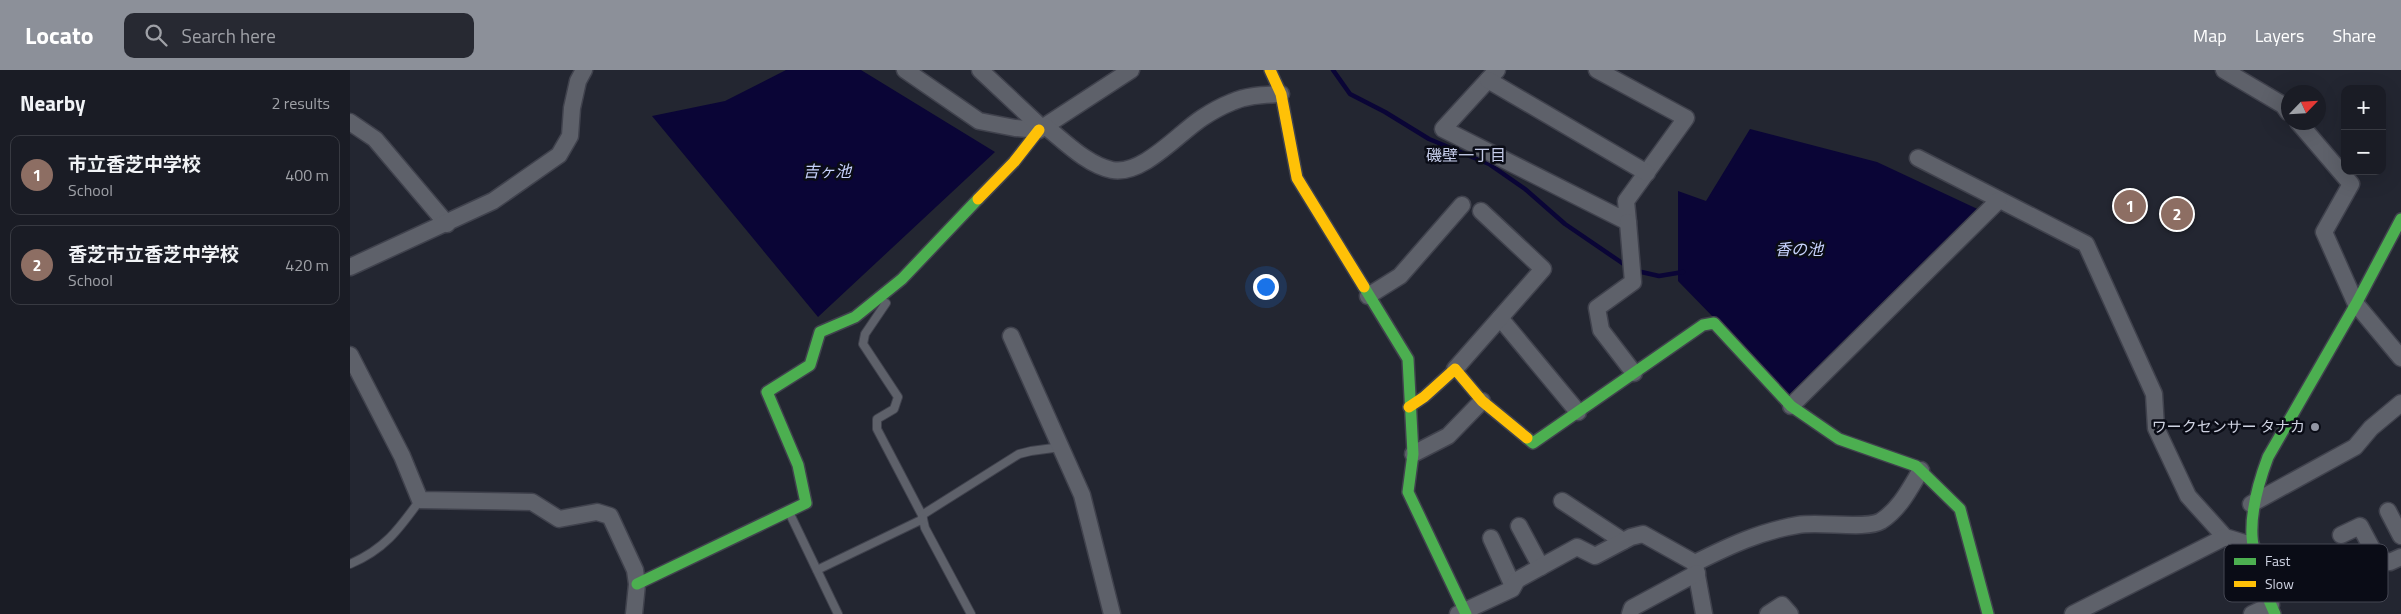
<!DOCTYPE html>
<html lang="en">
<head>
<meta charset="utf-8">
<style>
	body { margin:0; font-family:"Titillium Web","Noto Sans JP",sans-serif; background:#272932; color:#f1f3f6 }
	.controls { position:absolute; right:15px; top:15px; display:grid; overflow:hidden; border-radius:10px; box-shadow:0 5px 20px #0002 }
	.controls button { width:45px; height:45px; display:grid; place-items:center; padding:0; border:0; border-bottom:1px solid #383a42; background:#1a1c25; color:#f1f3f6; font:25px sans-serif }
	.compass { position:absolute; left:1931px; top:15px; width:45px; height:45px; border-radius:50%; background:#1a1c25; box-shadow:0 5px 20px #0002; rotate:65deg }
	.you { position:absolute; left:915px; top:216px; width:18px; height:18px; margin:-12px; border:4px solid #fff; border-radius:50%; background:#1a73e8; box-shadow:0 0 0 8px #1a73e833 }
	.badge { display:grid; place-items:center; width:32px; height:32px; border-radius:50%; background:#8c9099; color:#fff; font-size:16px; font-weight:700 }
	.pin { position:absolute; translate:-50% -50%; border:2px solid #fff; box-shadow:0 1px 5px #0006 }
	.list { margin:0; padding:0; list-style:none }
	h2 { display:flex; justify-content:space-between; align-items:center; height:65px; margin:0; padding:0 20px; font-size:21px }
	h2 small { font-size:16px; font-weight:400; color:#9fa1a7 }
	.list li { display:grid; grid-template-columns:32px 1fr auto; gap:15px; align-items:center; box-sizing:border-box; height:80px; margin:0 10px 10px; padding:0 10px; border:1px solid #383a42; border-radius:10px }
	.list b { display:block; font-size:19px; white-space:nowrap }
	.list p { margin:0; font-size:16px; white-space:nowrap; color:#9fa1a7 }
	.list em { font-size:16px; font-style:normal; color:#9fa1a7 }
	.icon { flex:none; width:28px; height:28px; fill:none; stroke:currentColor; stroke-width:2; stroke-linecap:round; stroke-linejoin:round }
	.map { position:relative; flex:none; width:2051px; height:544px; overflow:hidden }
	header { display:flex; align-items:center; gap:30px; box-sizing:border-box; height:70px; padding:0 25px; background:#8c9099; color:#fff }
	header strong { font-size:24px }
	nav { display:flex; gap:28px; margin-inline-start:auto; font-size:18px }
	.search { width:350px; height:45px; background:#272932; display:flex; align-items:center; gap:12px; box-sizing:border-box; padding:0 18px; border-radius:10px; color:#9fa1a7; font-size:19px }
	main { display:flex }
	aside { flex:1; background:#1a1c25 }
	.map>svg:first-child { display:block }
	.water { fill:#0a0536 }
	.lines { fill:none; stroke-linecap:round; stroke-linejoin:round }
	.stream { stroke:#0a0536; stroke-width:4.5 }
	.lane-casing { stroke:#40424d; stroke-width:10 }
	.street-casing { stroke:#40424d; stroke-width:19 }
	.fast-casing { stroke:#40424d; stroke-width:14 }
	.slow-casing { stroke:#40424d; stroke-width:14 }
	.lane { stroke:#5e616a; stroke-width:8 }
	.street { stroke:#5e616a; stroke-width:16 }
	.fast { stroke:#4caf50; stroke-width:11 }
	.slow { stroke:#ffc107; stroke-width:11 }
	.poi-dot { fill:#9296a3; stroke:#0a0c16; stroke-width:2 }
	.labels { text-anchor:middle; stroke-width:5; stroke-linejoin:round; paint-order:stroke }
	.poi-label { font-size:15px; fill:#ced2e1; stroke:#0a0c16; text-anchor:end }
	.neighbourhood-label { font-size:16px; fill:#c5cce9; stroke:#0a0c16 }
	.water-label { font-size:16px; font-style:italic; fill:#c7d2fc; stroke:#0a0c16 }
	.key { fill:#0a0c16; stroke:#454753; stroke-width:1 }
	.key-label { font-size:14px; fill:#ced2e1 }
</style>
</head>
<body>
<header>
<strong>Locato</strong>
<div class="search"><svg class="icon" aria-label="search" viewBox="0 0 24 24"><circle cx="10" cy="10" r="6"/><path d="M15 15l6 6"/></svg>Search here</div>
<nav><a>Map</a><a>Layers</a><a>Share</a></nav>
</header>
<main>
<aside>
<h2>Nearby<small>2 results</small></h2>
<ul class="list">
<li><span class="badge" style="background:#8d6e63">1</span><div><b>市立香芝中学校</b><p>School</p></div><em>400 m</em></li>
<li><span class="badge" style="background:#8d6e63">2</span><div><b>香芝市立香芝中学校</b><p>School</p></div><em>420 m</em></li>
</ul>
</aside>
<div class="map">
<svg width="2051" height="544" viewBox="0 0 2051 544">
	<rect width="100%" height="100%" fill="#232631"/>
	<g class="water">
		<polygon points="436,0 511,0 645,82 468,247 302,46 375,31"/>
		<polygon points="1400,59 1527,92 1636,143 1442,328 1328,211 1328,121 1356,131"/>
	</g>
	<g class="lines">
		<g class="stream">
			<polyline points="983,0 1000,24 1035,42 1079,69 1139,94 1175,119 1215,154 1278,197"/>
			<polyline points="1287,201 1309,206 1333,202"/>
		</g>
		<defs>
			<g id="lane">
				<polyline points="536,233 515,264 513,274 548,327 544,339 527,349 527,359 572,445 575,458 621,544"/>
				<polyline points="439,442 488,544"/>
				<polyline points="572,445 669,384 681,381 711,377"/>
				<path d="M 0,494 C 35,479 49,459 70,430"/>
				<polyline points="467,500 573,449"/>
			</g>
			<g id="street">
				<polyline points="555,0 629,51 665,58 689,60 781,0"/>
				<polyline points="630,0 692,58"/>
				<polyline points="1147,0 1093,59 1278,152 1276,131 1336,48 1247,0"/>
				<polyline points="1874,0 1933,35 1938,42"/>
				<polyline points="1138,10 1297,103"/>
				<polyline points="0,52 25,69 97,154"/>
				<polyline points="1948,52 2001,114 1974,162 2006,234 2051,288"/>
				<path d="M 695,56 C 714,71 737,95 762,100 C 792,106 829,63 852,48 C 861,42 872,36 882,32 C 898,25 914,25 931,24"/>
				<polyline points="1568,88 1736,174 1804,324 1806,358 1838,426 1875,467 1901,475"/>
				<polyline points="1278,152 1283,212 1247,238 1251,260 1284,303"/>
				<polyline points="0,197 143,131 209,85 220,66 222,38 228,11 234,0"/>
				<polyline points="1018,226 1050,206 1112,135"/>
				<polyline points="1150,248 1228,342"/>
				<polyline points="661,266 732,425 762,544"/>
				<polyline points="0,285 52,386 70,430 182,432 209,449 247,442 260,446 285,500 287,514 284,544"/>
				<polyline points="1105,299 1193,199 1131,141"/>
				<polyline points="1441,336 1649,130"/>
				<polyline points="1063,384 1098,366 1132,331"/>
				<polyline points="1212,431 1273,471"/>
				<polyline points="1901,434 2005,377 2021,358 2051,333"/>
				<polyline points="2038,441 2051,466"/>
				<polyline points="1169,456 1191,497"/>
				<polyline points="1991,465 2010,456 2027,488 2040,492 2051,487"/>
				<polyline points="1141,468 1163,516"/>
				<polyline points="1345,495 1354,544"/>
				<path d="M 1108,544 L 1162,519 L 1167,510 L 1227,477 L 1245,486 L 1281,467 L 1293,464 L 1345,493 C 1379,476 1411,461 1448,455 C 1470,451 1516,460 1531,451 C 1550,439 1560,418 1571,400"/>
				<polyline points="1280,544 1282,538 1347,503"/>
				<polyline points="1418,544 1432,535 1440,544"/>
				<polyline points="1723,544 1875,467"/>
				<polyline points="1902,544 1921,535"/>
			</g>
			<g id="fast">
				<polyline points="1014,217 1058,289 1063,384 1058,422 1116,544"/>
				<polyline points="1177,368 1183,373 1353,255 1364,253 1441,336 1489,369 1566,396 1610,439 1638,544"/>
				<polyline points="287,514 456,433 448,395 417,322 460,295 470,262 505,247 552,209 628,129"/>
				<path d="M 1925,544 C 1897,482 1894,451 1918,387 L 2006,234 L 2051,149"/>
			</g>
			<g id="slow">
				<polyline points="920,0 931,24 947,108 1014,217"/>
				<polyline points="628,129 664,92 689,60"/>
				<polyline points="1059,337 1074,327 1105,299 1132,331 1177,368"/>
			</g>
		</defs>
		<use href="#lane" class="lane-casing"/>
		<use href="#street" class="street-casing"/>
		<use href="#fast" class="fast-casing"/>
		<use href="#slow" class="slow-casing"/>
		<use href="#lane" class="lane"/>
		<use href="#street" class="street"/>
		<use href="#fast" class="fast"/>
		<use href="#slow" class="slow"/>
	</g>
	<circle class="poi-dot" cx="1965" cy="357" r="5"/>
	<g class="labels">
		<g class="poi-label">
			<text x="1955" y="362">ワークセンサー タナカ</text>
		</g>
		<g class="neighbourhood-label">
			<text x="1116" y="91">磯壁一丁目</text>
		</g>
		<g class="water-label">
			<text x="477" y="107">吉ヶ池</text>
			<text x="1449" y="185">香の池</text>
		</g>
	</g>
	<rect x="1874" y="474" width="164" height="58" rx="8" class="key"/>
	<rect x="1884" y="488" width="22" height="7" fill="#4caf50"/>
	<rect x="1884" y="511" width="22" height="6" fill="#ffc107"/>
	<g class="key-label">
		<text x="1915" y="496">Fast</text>
		<text x="1915" y="519">Slow</text>
	</g>
</svg>
<div class="controls">
<button>+</button>
<button>−</button>
</div>
<svg class="compass" viewBox="-18 -18 36 36"><path d="M0-13l5 13h-10z" fill="#e53935"/><path d="M0 13l5-13h-10z" fill="#9fa1a7"/></svg>
<div class="you"></div>
<div class="pin badge" style="left:1780px;top:136px;background:#8d6e63">1</div>
<div class="pin badge" style="left:1827px;top:144px;background:#8d6e63">2</div>
</div>
</main>
</body>
</html>
